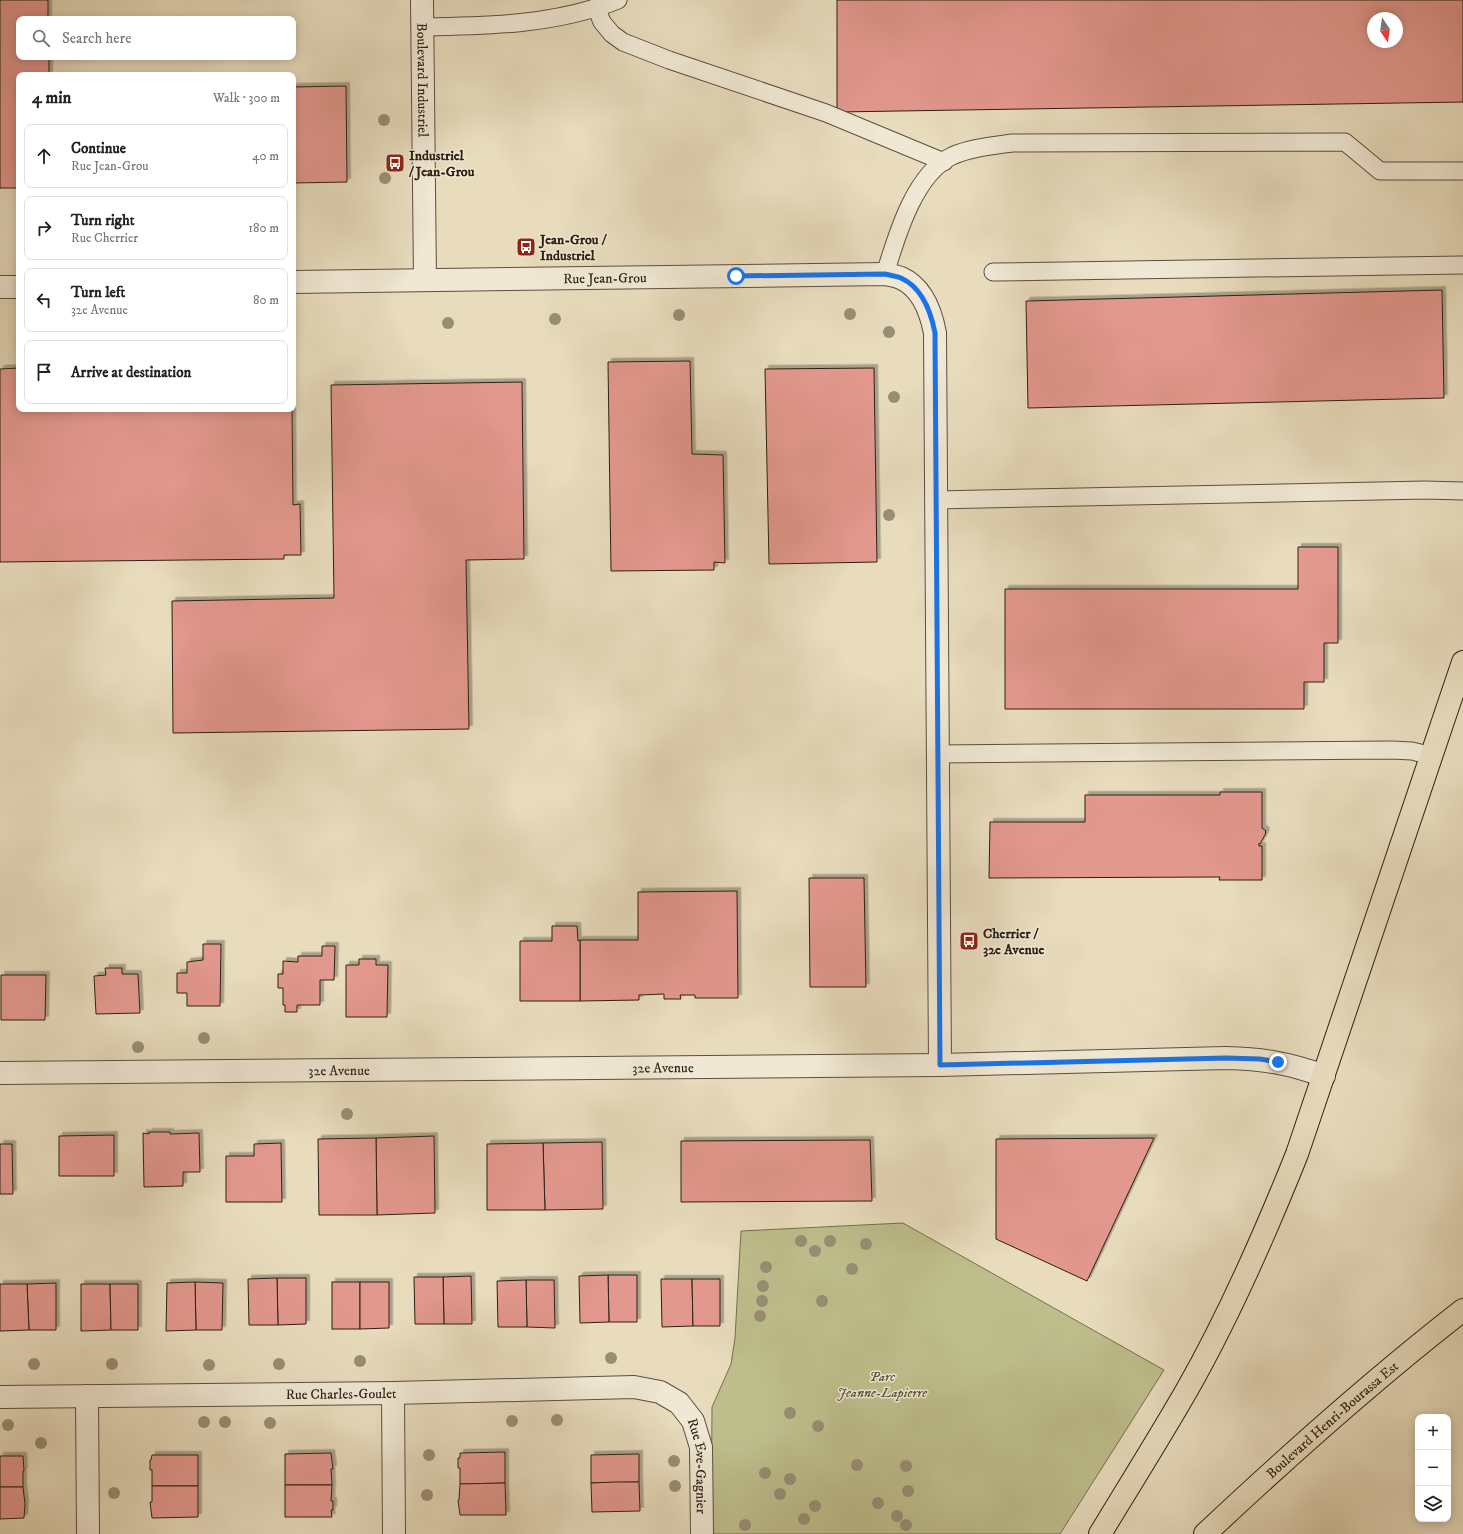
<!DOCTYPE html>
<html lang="en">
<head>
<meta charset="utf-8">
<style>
	body { margin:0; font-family:"IM FELL DW Pica",serif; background:#f2f2f2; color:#222 }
	.controls { position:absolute; right:12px; bottom:12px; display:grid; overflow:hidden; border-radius:8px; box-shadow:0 2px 10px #0003 }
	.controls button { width:36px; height:36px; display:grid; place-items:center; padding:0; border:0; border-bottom:1px solid #e0e0e0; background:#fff; color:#222; font:20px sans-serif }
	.compass { position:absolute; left:1367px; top:12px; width:36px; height:36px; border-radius:50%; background:#fff; box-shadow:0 2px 10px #0003; rotate:167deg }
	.stop { position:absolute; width:12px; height:12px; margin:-9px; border:3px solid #1a73e8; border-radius:50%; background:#fff }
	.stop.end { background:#1a73e8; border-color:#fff; box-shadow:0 1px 4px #0008 }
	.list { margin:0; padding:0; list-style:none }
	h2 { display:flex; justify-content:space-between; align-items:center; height:52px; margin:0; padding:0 16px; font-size:17px }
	h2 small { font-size:13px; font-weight:400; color:#767676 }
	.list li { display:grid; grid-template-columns:26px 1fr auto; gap:12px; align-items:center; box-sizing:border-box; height:64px; margin:0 8px 8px; padding:0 8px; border:1px solid #e0e0e0; border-radius:8px }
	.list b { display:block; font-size:15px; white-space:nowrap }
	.list p { margin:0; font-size:13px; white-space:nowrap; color:#767676 }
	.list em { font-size:13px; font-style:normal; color:#767676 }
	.icon { flex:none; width:22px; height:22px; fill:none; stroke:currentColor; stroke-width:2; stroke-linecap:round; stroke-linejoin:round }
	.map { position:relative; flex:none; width:1463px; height:1534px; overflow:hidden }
	.search { position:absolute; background:#fff; box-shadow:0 2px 10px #0003; left:16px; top:16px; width:280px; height:44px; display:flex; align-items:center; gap:10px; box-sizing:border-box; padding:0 14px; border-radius:8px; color:#767676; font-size:15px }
	.panel { position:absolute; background:#fff; box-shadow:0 2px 10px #0003; left:16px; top:72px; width:280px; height:340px; border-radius:8px }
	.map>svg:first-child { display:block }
	.green { fill:#bebe8c; stroke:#756f50 }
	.building { fill:#e3988e; stroke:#2c2014; fill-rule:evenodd; filter:url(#shadow) }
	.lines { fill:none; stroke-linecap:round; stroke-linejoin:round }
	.service-casing { stroke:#5b4f3e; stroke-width:19 }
	.minor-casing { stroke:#5b4f3e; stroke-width:24 }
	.tertiary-casing { stroke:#5b4f3e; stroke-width:24 }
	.primary-casing { stroke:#2c2014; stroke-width:24 }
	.service { stroke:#f0e8d4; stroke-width:17 }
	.minor { stroke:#f0e8d4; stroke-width:22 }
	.tertiary { stroke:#f0e8d4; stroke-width:22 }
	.primary { stroke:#e8dcbd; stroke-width:22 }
	.tree { fill:#998e74 }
	.route { stroke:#1a73e8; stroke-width:5 }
	.labels { text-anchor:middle; stroke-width:3; stroke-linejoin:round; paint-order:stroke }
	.street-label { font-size:14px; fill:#2c2014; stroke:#f0e8d4 }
	.poi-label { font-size:14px; font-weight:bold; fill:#2c2014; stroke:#f0e8d4; text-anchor:start }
	.park-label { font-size:14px; font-style:italic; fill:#584f38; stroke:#f0e8d4 }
</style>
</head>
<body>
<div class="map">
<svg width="1463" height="1534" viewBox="0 0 1463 1534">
	<defs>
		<filter id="shadow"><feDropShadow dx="3.5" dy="-3.5" stdDeviation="0" flood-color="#0004"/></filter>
	</defs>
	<rect width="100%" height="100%" fill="#e8dcbd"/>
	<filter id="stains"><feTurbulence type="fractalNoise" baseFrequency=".005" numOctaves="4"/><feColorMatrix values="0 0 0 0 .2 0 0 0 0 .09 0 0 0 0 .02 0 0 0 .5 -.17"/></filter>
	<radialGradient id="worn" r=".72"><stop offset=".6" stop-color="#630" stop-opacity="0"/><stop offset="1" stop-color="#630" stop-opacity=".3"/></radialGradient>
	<polygon class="green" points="903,1223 1164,1370 1060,1534 711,1534 712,1407 731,1364 735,1338 741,1231"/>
	<g class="building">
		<polygon points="0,0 48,0 48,19 19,19 19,57 49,57 49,75 19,75 19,188 0,188"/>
		<path d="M 837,0 L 1463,0 L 1463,102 L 837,112 ZM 1373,18 L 1397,18 L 1397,42 L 1373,42 Z"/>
		<polygon points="346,86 347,182 293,183 293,87"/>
		<polygon points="1442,290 1444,398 1028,408 1026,301"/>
		<polygon points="690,361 692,454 723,455 725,563 714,562 714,570 611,571 608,362"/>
		<polygon points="19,368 19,409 292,409 293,505 300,504 301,555 284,555 284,559 0,562 0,369"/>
		<polygon points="874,368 877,562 769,564 765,369"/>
		<polygon points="522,382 524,559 466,560 469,729 173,733 172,601 334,598 331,385"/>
		<polygon points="1298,547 1338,547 1338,643 1324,643 1324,682 1304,682 1304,709 1005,709 1005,589 1298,589"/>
		<polygon points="1220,792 1262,792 1262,828 1266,831 1265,832 1266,833 1260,844 1259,843 1259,846 1262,846 1262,880 1219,880 1220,877 989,878 990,822 1085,822 1085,795 1220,795"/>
		<polygon points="809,878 864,878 866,987 810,987"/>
		<polygon points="737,891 738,998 695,998 695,995 680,995 681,999 664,999 664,994 639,995 639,1000 580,1001 580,940 638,940 638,892"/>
		<polygon points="552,926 577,926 578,941 580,940 580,1001 520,1001 520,941 552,941"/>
		<polygon points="203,944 221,944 220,1006 187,1006 187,993 177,993 177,973 187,973 187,962 203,960"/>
		<polygon points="322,946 335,946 334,980 320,980 320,1005 297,1005 297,1012 285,1012 285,1005 283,1005 283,988 278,988 278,974 283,974 283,961 298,962 298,956 322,956"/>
		<polygon points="359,959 376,959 376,965 388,965 387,1017 346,1017 346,965 359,965"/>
		<polygon points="105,968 122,968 122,974 138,974 140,1013 96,1014 94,976 106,975"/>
		<polygon points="1,975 46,975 45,1020 1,1020"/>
		<polygon points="149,1132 170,1132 170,1134 199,1133 200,1172 183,1172 183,1186 144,1187 143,1133 149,1134"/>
		<polygon points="114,1135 114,1176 59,1176 59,1136"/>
		<polygon points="434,1136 435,1213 377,1215 376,1138"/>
		<polygon points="376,1138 377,1215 319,1215 318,1139"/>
		<polygon points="1154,1138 1087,1281 996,1239 996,1139"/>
		<polygon points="870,1140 872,1201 681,1202 681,1141"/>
		<polygon points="602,1142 603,1209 545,1210 543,1143"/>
		<polygon points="281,1143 282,1202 226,1202 226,1156 254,1156 254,1144"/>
		<polygon points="543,1143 545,1210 487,1210 487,1144"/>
		<polygon points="0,1144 12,1144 13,1194 0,1194"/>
		<polygon points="608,1275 637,1275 637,1322 609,1322"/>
		<polygon points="608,1275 609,1322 580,1323 579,1276"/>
		<polygon points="471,1276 472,1324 444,1324 443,1277"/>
		<polygon points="414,1277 443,1277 444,1324 415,1324"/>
		<polygon points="277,1278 306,1278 306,1324 278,1325"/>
		<polygon points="277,1278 278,1325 249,1325 248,1279"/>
		<polygon points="661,1279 692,1279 693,1326 662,1327"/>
		<polygon points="692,1279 720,1279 720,1326 693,1326"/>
		<polygon points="526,1280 554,1280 555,1328 527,1327"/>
		<polygon points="526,1280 527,1327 498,1327 497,1281"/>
		<polygon points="195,1282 223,1283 222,1330 196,1330"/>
		<polygon points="195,1282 196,1330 166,1331 167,1283"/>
		<rect x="332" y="1282" width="28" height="47"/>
		<polygon points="360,1282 389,1282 389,1328 360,1329"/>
		<polygon points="56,1283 56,1330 29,1330 27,1284"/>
		<polygon points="0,1284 27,1284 29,1330 0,1331"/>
		<polygon points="81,1284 110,1284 111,1330 81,1331"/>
		<polygon points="110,1284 138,1284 138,1330 111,1330"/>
		<polygon points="505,1452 505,1483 460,1484 460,1468 458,1468 458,1458 460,1458 460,1453"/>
		<polygon points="331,1453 333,1469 331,1469 332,1485 285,1485 285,1454"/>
		<polygon points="639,1454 639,1482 591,1483 591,1455"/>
		<polygon points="152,1455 198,1455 198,1486 152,1486 152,1470 150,1470 150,1460 151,1460"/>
		<polygon points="0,1456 23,1456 24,1471 23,1471 23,1487 0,1487"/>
		<polygon points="615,1482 639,1482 640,1511 592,1512 591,1483"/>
		<polygon points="505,1483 506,1515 460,1515 458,1500 459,1500 460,1484"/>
		<polygon points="285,1485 332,1485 331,1501 333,1501 333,1510 331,1510 332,1517 285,1517"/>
		<polygon points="152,1486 198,1486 198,1517 152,1518 150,1502 152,1502"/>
		<polygon points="0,1487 23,1487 25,1504 24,1518 0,1519"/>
	</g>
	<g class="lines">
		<defs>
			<g id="service">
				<polyline points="596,7 602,22 612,34 623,42 669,60 826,113 944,162"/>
				<path d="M 422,27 C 488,26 555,25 618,0"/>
				<polyline points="993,272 1463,265"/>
				<path d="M 885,274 C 896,238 914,174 952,156 C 970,148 991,146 1012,143 L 1345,142 L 1380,171 L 1463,171"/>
				<polyline points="936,500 1425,490 1463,491"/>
				<polyline points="938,754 1392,750 1412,751 1432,756"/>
			</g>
			<g id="minor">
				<path id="s1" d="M 422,0 L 425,280"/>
				<path id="s2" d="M 293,282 L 885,274 C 890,275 896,276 901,278 C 923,288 931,312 935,333 L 940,1065"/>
				<polyline points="0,287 19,287"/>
				<polyline points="393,1393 394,1534"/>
				<polyline points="87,1396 88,1534"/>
				<path id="s3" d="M 0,1397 L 393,1393 L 634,1387 L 660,1392 L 679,1403 L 693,1421 L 701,1447 L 702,1534"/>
			</g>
			<g id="tertiary">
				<path id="s4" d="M 0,1073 L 940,1065 L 1226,1058 C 1263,1059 1289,1063 1324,1076"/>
			</g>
			<g id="primary">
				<path d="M 1100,1534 C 1129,1486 1160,1437 1188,1388 C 1230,1314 1265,1234 1297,1154 L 1463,662"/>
				<path id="s5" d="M 1205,1534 C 1288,1456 1373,1380 1463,1310"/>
			</g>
		</defs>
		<use href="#service" class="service-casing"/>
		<use href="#minor" class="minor-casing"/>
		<use href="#tertiary" class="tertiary-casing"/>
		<use href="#primary" class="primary-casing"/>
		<use href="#service" class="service"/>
		<use href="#minor" class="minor"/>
		<use href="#tertiary" class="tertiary"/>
		<use href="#primary" class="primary"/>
	</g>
	<g class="tree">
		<circle cx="384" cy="120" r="6"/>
		<circle cx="385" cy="178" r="6"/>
		<circle cx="850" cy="314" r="6"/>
		<circle cx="679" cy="315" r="6"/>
		<circle cx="555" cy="319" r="6"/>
		<circle cx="448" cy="323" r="6"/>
		<circle cx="889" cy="332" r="6"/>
		<circle cx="894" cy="397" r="6"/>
		<circle cx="889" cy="515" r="6"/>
		<circle cx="204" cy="1038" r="6"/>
		<circle cx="138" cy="1047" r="6"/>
		<circle cx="347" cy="1114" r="6"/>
		<circle cx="801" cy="1241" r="6"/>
		<circle cx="830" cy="1241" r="6"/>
		<circle cx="866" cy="1244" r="6"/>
		<circle cx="815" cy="1251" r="6"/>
		<circle cx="766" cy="1267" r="6"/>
		<circle cx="852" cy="1269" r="6"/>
		<circle cx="763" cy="1286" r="6"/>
		<circle cx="762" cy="1301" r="6"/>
		<circle cx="822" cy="1301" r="6"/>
		<circle cx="760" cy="1316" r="6"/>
		<circle cx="611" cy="1358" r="6"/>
		<circle cx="360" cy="1361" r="6"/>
		<circle cx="34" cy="1364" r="6"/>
		<circle cx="112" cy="1364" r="6"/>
		<circle cx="279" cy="1364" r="6"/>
		<circle cx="209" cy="1365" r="6"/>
		<circle cx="790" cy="1413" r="6"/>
		<circle cx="557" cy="1420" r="6"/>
		<circle cx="512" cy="1421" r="6"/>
		<circle cx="204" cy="1422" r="6"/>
		<circle cx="225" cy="1422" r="6"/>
		<circle cx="270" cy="1423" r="6"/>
		<circle cx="8" cy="1425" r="6"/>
		<circle cx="818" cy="1426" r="6"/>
		<circle cx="41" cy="1443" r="6"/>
		<circle cx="429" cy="1455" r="6"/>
		<circle cx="674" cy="1461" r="6"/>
		<circle cx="857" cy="1465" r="6"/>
		<circle cx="906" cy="1466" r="6"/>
		<circle cx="765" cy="1473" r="6"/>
		<circle cx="790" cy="1479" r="6"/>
		<circle cx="675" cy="1486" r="6"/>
		<circle cx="908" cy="1491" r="6"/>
		<circle cx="114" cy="1493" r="6"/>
		<circle cx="780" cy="1494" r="6"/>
		<circle cx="427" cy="1495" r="6"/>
		<circle cx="878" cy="1503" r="6"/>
		<circle cx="815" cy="1506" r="6"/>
		<circle cx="897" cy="1516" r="6"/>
		<circle cx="804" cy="1519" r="6"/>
		<circle cx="745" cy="1525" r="6"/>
		<circle cx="906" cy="1525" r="6"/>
	</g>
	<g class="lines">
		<path class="route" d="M 736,276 L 885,274 C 890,275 896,276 901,278 C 923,288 931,312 935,333 L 940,1065 L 1226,1058 L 1260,1059 L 1278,1062"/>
	</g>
	<defs>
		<symbol id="bus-square" viewBox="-11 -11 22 22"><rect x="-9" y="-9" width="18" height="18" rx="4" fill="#8f2418" stroke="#f0e8d4"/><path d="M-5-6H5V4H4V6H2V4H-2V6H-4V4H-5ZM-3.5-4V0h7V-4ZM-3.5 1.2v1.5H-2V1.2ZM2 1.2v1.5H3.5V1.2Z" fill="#fff"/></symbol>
	</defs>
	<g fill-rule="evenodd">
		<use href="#bus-square" x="384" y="152" width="22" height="22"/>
		<use href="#bus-square" x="515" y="236" width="22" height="22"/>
		<use href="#bus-square" x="958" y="930" width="22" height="22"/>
	</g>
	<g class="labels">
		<g class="street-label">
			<text dy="5" stroke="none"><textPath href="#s1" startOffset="80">Boulevard Industriel</textPath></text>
			<text dy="5" stroke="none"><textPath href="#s2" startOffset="312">Rue Jean-Grou</textPath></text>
			<text dy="5" stroke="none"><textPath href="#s4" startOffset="663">32e Avenue</textPath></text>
			<text dy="5" stroke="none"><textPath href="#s4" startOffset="339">32e Avenue</textPath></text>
			<text dy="5" stroke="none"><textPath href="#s3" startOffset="341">Rue Charles-Goulet</textPath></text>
			<text dy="5" stroke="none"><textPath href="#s5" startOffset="171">Boulevard Henri-Bourassa Est</textPath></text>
			<text dy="5" stroke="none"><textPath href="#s3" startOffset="751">Rue Eve-Gagnier</textPath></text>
		</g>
		<g class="poi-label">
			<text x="409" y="160">Industriel<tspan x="409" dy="16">/ Jean-Grou</tspan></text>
			<text x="540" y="244">Jean-Grou /<tspan x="540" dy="16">Industriel</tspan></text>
			<text x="983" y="938">Cherrier /<tspan x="983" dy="16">32e Avenue</tspan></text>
		</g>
		<g class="park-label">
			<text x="882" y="1381">Parc<tspan x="882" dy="16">Jeanne-Lapierre</tspan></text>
		</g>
	</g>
	<rect width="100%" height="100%" filter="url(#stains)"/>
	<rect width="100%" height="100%" fill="url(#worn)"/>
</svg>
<div class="controls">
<button>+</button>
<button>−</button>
<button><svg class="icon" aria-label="layers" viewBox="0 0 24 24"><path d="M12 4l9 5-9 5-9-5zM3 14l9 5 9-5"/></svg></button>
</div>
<svg class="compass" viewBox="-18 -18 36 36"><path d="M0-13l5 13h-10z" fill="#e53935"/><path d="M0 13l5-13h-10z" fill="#767676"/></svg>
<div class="stop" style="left:736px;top:276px"></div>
<div class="stop end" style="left:1278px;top:1062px"></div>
<div class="search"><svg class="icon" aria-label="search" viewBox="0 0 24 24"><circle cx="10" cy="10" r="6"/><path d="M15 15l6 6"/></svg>Search here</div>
<section class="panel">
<h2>4 min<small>Walk · 300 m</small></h2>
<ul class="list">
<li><svg class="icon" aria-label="ahead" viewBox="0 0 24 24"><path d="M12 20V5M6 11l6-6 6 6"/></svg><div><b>Continue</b><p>Rue Jean-Grou</p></div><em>40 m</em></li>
<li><svg class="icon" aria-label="right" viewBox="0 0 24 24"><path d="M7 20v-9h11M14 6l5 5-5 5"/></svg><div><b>Turn right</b><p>Rue Cherrier</p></div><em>180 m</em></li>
<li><svg class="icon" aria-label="left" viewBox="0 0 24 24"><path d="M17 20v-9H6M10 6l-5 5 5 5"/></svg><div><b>Turn left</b><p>32e Avenue</p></div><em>80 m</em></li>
<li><svg class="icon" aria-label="arrive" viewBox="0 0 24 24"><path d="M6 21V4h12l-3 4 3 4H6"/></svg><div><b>Arrive at destination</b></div></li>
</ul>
</section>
</div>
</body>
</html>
